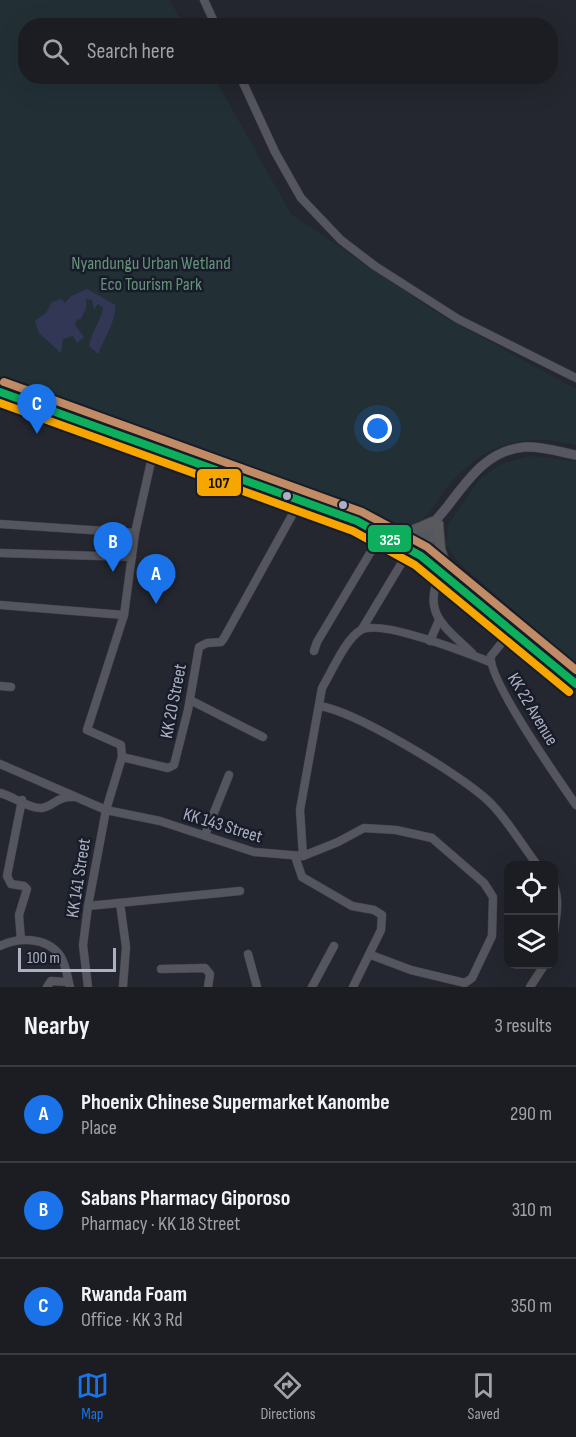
<!DOCTYPE html>
<html lang="en">
<head>
<meta charset="utf-8">
<style>
	body { margin:0; font-family:"Sofia Sans Condensed",sans-serif; background:#24262b; color:#f1f3f6 }
	.controls { position:absolute; right:18px; bottom:18px; display:grid; overflow:hidden; border-radius:12px; box-shadow:0 6px 24px #0002 }
	.controls button { width:54px; height:54px; display:grid; place-items:center; padding:0; border:0; border-bottom:2px solid #393b41; background:#1b1d23; color:#f1f3f6; font:30px sans-serif }
	.scale { position:absolute; left:18px; bottom:15px; width:98px; box-sizing:border-box; padding-left:6px; border:3px solid #acb0c2; border-top:0; font-size:16px; line-height:21px; white-space:nowrap; color:#acb0c2; -webkit-text-stroke:4px #181c29; paint-order:stroke }
	.you { position:absolute; left:378px; top:429px; width:21px; height:21px; margin:-15px; border:4px solid #fff; border-radius:50%; background:#1a73e8; box-shadow:0 0 0 9px #1a73e833 }
	.badge { display:grid; place-items:center; width:39px; height:39px; border-radius:50%; background:#1a73e8; color:#fff; font-size:20px; font-weight:700 }
	.pin { position:absolute; translate:-50% -50px; filter:drop-shadow(0 2px 3px #0008) }
	.pin::after { content:''; position:absolute; top:32px; width:21px; height:18px; background:inherit; clip-path:polygon(0 0,100% 0,50% 100%) }
	.list { margin:0; padding:0; list-style:none }
	h2 { display:flex; justify-content:space-between; align-items:center; height:78px; margin:0; padding:0 24px; font-size:26px }
	h2 small { font-size:20px; font-weight:400; color:#a0a2a6 }
	.list li { display:grid; grid-template-columns:39px 1fr auto; gap:18px; align-items:center; box-sizing:border-box; height:96px; padding:0 24px; border-top:2px solid #393b41 }
	.list b { display:block; font-size:22px; white-space:nowrap }
	.list p { margin:0; font-size:20px; white-space:nowrap; color:#a0a2a6 }
	.list em { font-size:20px; font-style:normal; color:#a0a2a6 }
	.icon { flex:none; width:33px; height:33px; fill:none; stroke:currentColor; stroke-width:2; stroke-linecap:round; stroke-linejoin:round }
	.map { position:relative; flex:none; width:576px; height:987px; overflow:hidden }
	.search { position:absolute; background:#1b1d23; box-shadow:0 6px 24px #0002; left:18px; right:18px; top:18px; height:66px; display:flex; align-items:center; gap:15px; box-sizing:border-box; padding:0 21px; border-radius:24px; color:#a0a2a6; font-size:22px }
	.sheet { height:366px; background:#1b1d23 }
	nav { display:flex; justify-content:space-around; align-items:center; box-sizing:border-box; height:84px; border-top:2px solid #393b41; background:#1b1d23; font-size:16px; color:#a0a2a6 }
	nav a { display:grid; justify-items:center; gap:3px }
	nav .on { color:#1a73e8 }
	.map>svg:first-child { display:block }
	.green { fill:#223036 }
	.water { fill:#313755 }
	.lines { fill:none; stroke-linecap:round; stroke-linejoin:round }
	.minor-casing { stroke:#404148; stroke-width:9 }
	.major-casing { stroke:#41444c; stroke-width:10 }
	.highway-casing { stroke:#40434b; stroke-width:12 }
	.minor { stroke:#54555e; stroke-width:8 }
	.major { stroke:#565760; stroke-width:9 }
	.highway { stroke:#585a5e; stroke-width:10 }
	.bus-1-casing { stroke:#181c29; stroke-width:12 }
	.bus-2-casing { stroke:#181c29; stroke-width:12 }
	.bus-3-casing { stroke:#181c29; stroke-width:12 }
	.bus-1 { stroke:#0daf5c; stroke-width:8 }
	.bus-2 { stroke:#f7a600; stroke-width:8 }
	.bus-3 { stroke:#c18c65; stroke-width:8 }
	.bus-dot { fill:#acb0c2; stroke:#181c29; stroke-width:2 }
	.labels { text-anchor:middle; stroke-width:5; stroke-linejoin:round; paint-order:stroke }
	.park-label { font-size:18px; fill:#659179; stroke:#181c29 }
	.street-label { font-size:18px; fill:#acb0c2; stroke:#181c29 }
	.line-badge { stroke:#181c29; stroke-width:2 }
	.badge-label { font-size:16px; text-anchor:middle; font-weight:bold; fill:#fff }
	.pale-badge-label { font-size:16px; text-anchor:middle; font-weight:bold; fill:#111 }
</style>
</head>
<body>
<div class="map">
<svg width="576" height="987" viewBox="0 0 576 987">
	<rect width="100%" height="100%" fill="#24272f"/>
	<g class="green">
		<path d="M 0,0 L 169,0 L 185,25 L 26,26 L 26,76 L 214,77 L 291,214 L 439,314 L 576,389 L 576,445 C 521,431 479,446 445,490 C 434,504 429,520 410,524 C 386,529 356,505 334,497 C 223,457 111,419 0,381 Z"/>
		<polygon points="530,456 576,461 576,665 457,561 446,545 448,525 479,480 501,464"/>
	</g>
	<path class="water" d="M 87,289 L 115,305 C 117,319 104,339 98,354 L 89,346 C 92,331 100,323 103,308 L 98,304 L 94,309 L 92,300 L 86,299 L 86,309 L 80,320 L 77,319 L 75,325 L 84,337 L 77,343 L 73,336 L 63,339 L 61,353 L 39,333 L 35,321 L 46,313 L 52,302 L 61,299 L 65,303 L 71,296 Z"/>
	<g class="lines">
		<defs>
			<g id="minor">
				<polyline points="204,0 216,26"/>
				<polyline points="240,76 275,152 301,198 341,240 375,266 458,319 576,378"/>
				<polyline points="0,524 135,533"/>
				<polyline points="0,553 132,557"/>
				<path d="M 441,572 C 421,613 444,626 472,653"/>
				<polyline points="0,605 124,615"/>
				<polyline points="362,629 410,549"/>
				<path d="M 513,629 L 491,656 C 487,678 560,782 576,805"/>
				<polyline points="430,641 439,620"/>
				<polyline points="314,651 317,642 382,533"/>
				<polyline points="0,686 11,687"/>
				<polyline points="190,700 263,737"/>
				<path d="M 319,706 C 356,711 454,772 484,797 C 503,813 522,845 538,866"/>
				<polyline points="122,757 121,745 87,730 124,615 135,533 154,448"/>
				<polyline points="0,764 106,810 160,821 254,852 303,856 338,842 364,828 396,830 432,838 484,883 493,897 492,936 472,978 465,983 411,970 371,955"/>
				<path d="M 0,793 C 13,796 29,809 42,808 C 54,806 57,796 74,797"/>
				<polyline points="205,835 229,775"/>
				<polyline points="295,856 302,877 352,906 374,910 382,915 381,930 353,987"/>
				<path d="M 303,856 L 300,810 L 322,688 C 331,673 346,638 361,630 C 381,619 467,653 490,662"/>
				<path d="M 554,886 C 560,901 556,917 554,932"/>
				<polyline points="120,903 126,947 123,986"/>
				<polyline points="88,906 240,891"/>
				<polyline points="21,940 19,915 27,889 24,886 11,884 7,876 22,800"/>
				<path d="M 0,946 C 18,937 45,937 59,954 C 66,963 67,976 70,987"/>
				<polyline points="248,954 257,987"/>
				<polyline points="161,969 205,968 210,974 208,987"/>
				<polyline points="47,987 51,981 68,982"/>
				<polyline points="88,987 83,945 88,906 106,810 122,757 168,768 174,765 188,710 199,647 207,643 221,642 224,638 301,499"/>
				<polyline points="312,987 334,946"/>
				<polyline points="530,987 545,964"/>
			</g>
			<g id="major">
				<path d="M 410,549 C 422,535 435,522 447,507 C 468,480 487,450 525,447 C 542,446 560,452 576,455"/>
				<polyline points="421,556 439,524"/>
			</g>
			<g id="highway">
				<polyline points="0,392 357,521 421,556 576,684"/>
				<polyline points="438,526 440,549 449,578"/>
				<polyline points="385,535 407,533 433,522"/>
			</g>
		</defs>
		<use href="#minor" class="minor-casing"/>
		<use href="#major" class="major-casing"/>
		<use href="#highway" class="highway-casing"/>
		<use href="#minor" class="minor"/>
		<use href="#major" class="major"/>
		<use href="#highway" class="highway"/>
		<defs>
			<polyline id="bus-1" points="0,392 357,521 421,556 576,684"/>
			<polyline id="bus-2" points="0,403 353,531 415,565 569,692"/>
			<polyline id="bus-3" points="4,382 362,512 427,547 576,670"/>
		</defs>
		<use href="#bus-1" class="bus-1-casing"/>
		<use href="#bus-2" class="bus-2-casing"/>
		<use href="#bus-3" class="bus-3-casing"/>
		<use href="#bus-1" class="bus-1"/>
		<use href="#bus-2" class="bus-2"/>
		<use href="#bus-3" class="bus-3"/>
	</g>
	<g class="bus-dot">
		<circle cx="287" cy="496" r="5"/>
		<circle cx="343" cy="505" r="5"/>
	</g>
	<g class="labels">
		<g class="park-label">
			<text x="151" y="269">Nyandungu Urban Wetland<tspan x="151" dy="21">Eco Tourism Park</tspan></text>
		</g>
		<g class="street-label">
			<text transform="translate(173 701) rotate(-79)" y="6">KK 20 Street</text>
			<text transform="translate(533 709) rotate(59)" y="6">KK 22 Avenue</text>
			<text transform="translate(223 825) rotate(17)" y="6">KK 143 Street</text>
			<text transform="translate(78 878) rotate(-81)" y="6">KK 141 Street</text>
		</g>
	</g>
	<g class="line-badge">
		<rect x="196" y="468" width="46" height="29" rx="6" fill="#f7a600"/>
		<rect x="367" y="524" width="45" height="29" rx="6" fill="#0daf5c"/>
	</g>
	<g class="badge-label">
		<text x="390" y="545">325</text>
	</g>
	<g class="pale-badge-label">
		<text x="219" y="488">107</text>
	</g>
</svg>
<div class="controls">
<button><svg class="icon" aria-label="locate" viewBox="0 0 24 24"><circle cx="12" cy="12" r="6"/><path d="M12 2v4M12 18v4M2 12h4M18 12h4"/></svg></button>
<button><svg class="icon" aria-label="layers" viewBox="0 0 24 24"><path d="M12 4l9 5-9 5-9-5zM3 14l9 5 9-5"/></svg></button>
</div>
<div class="scale">100 m</div>
<div class="you"></div>
<div class="pin badge" style="left:156px;top:604px">A</div>
<div class="pin badge" style="left:113px;top:572px">B</div>
<div class="pin badge" style="left:37px;top:434px">C</div>
<div class="search"><svg class="icon" aria-label="search" viewBox="0 0 24 24"><circle cx="10" cy="10" r="6"/><path d="M15 15l6 6"/></svg>Search here</div>
</div>
<section class="sheet">
<h2>Nearby<small>3 results</small></h2>
<ul class="list">
<li><span class="badge">A</span><div><b>Phoenix Chinese Supermarket Kanombe</b><p>Place</p></div><em>290 m</em></li>
<li><span class="badge">B</span><div><b>Sabans Pharmacy Giporoso</b><p>Pharmacy · KK 18 Street</p></div><em>310 m</em></li>
<li><span class="badge">C</span><div><b>Rwanda Foam</b><p>Office · KK 3 Rd</p></div><em>350 m</em></li>
</ul>
</section>
<nav>
<a class="on"><svg class="icon" aria-label="map" viewBox="0 0 24 24"><path d="M3 6l6-2 6 2 6-2v14l-6 2-6-2-6 2zM9 4v14M15 6v14"/></svg>Map</a>
<a><svg class="icon" aria-label="directions" viewBox="0 0 24 24"><path d="M12 3l9 9-9 9-9-9zM9 14v-3h6M13 9l2 2-2 2"/></svg>Directions</a>
<a><svg class="icon" aria-label="saved" viewBox="0 0 24 24"><path d="M7 4h10v16l-5-4-5 4z"/></svg>Saved</a>
</nav>
</body>
</html>
